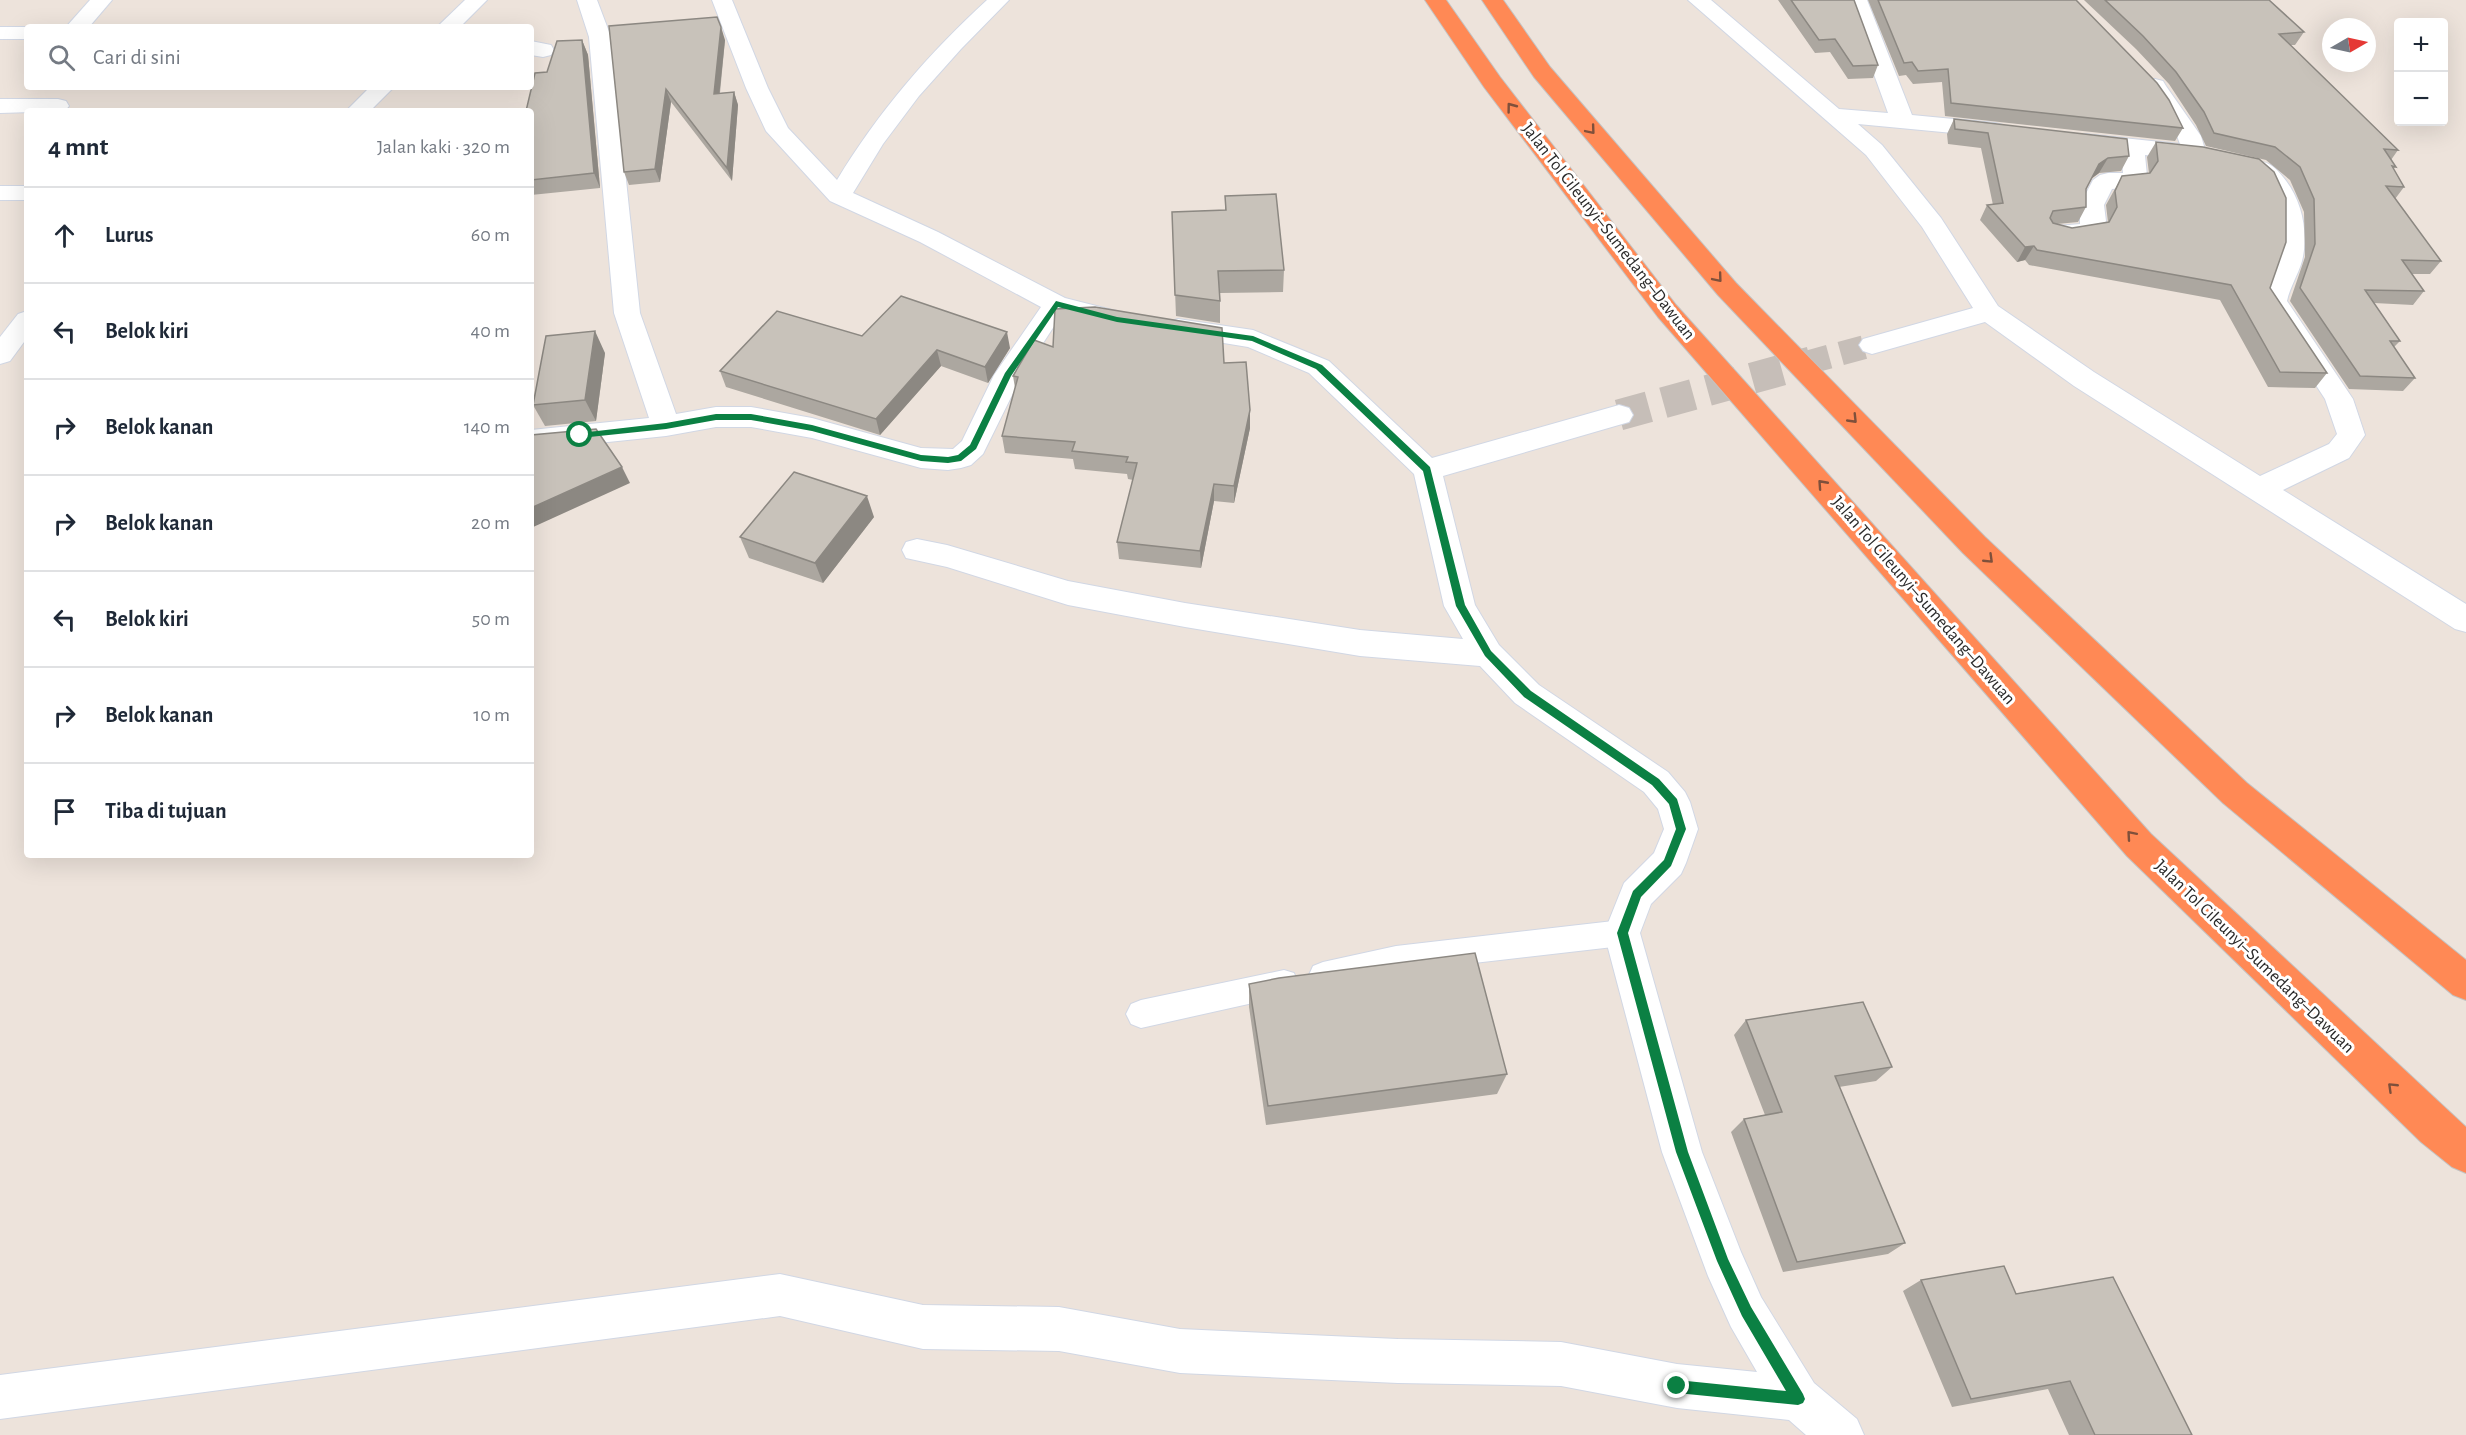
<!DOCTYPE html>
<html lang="id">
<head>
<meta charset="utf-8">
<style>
	body { margin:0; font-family:"Alegreya Sans",sans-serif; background:#f6f6f7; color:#1f2937 }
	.controls { position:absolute; right:18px; top:18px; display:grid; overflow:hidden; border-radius:6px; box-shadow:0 6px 24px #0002 }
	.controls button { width:54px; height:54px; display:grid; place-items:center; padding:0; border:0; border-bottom:2px solid #e0e1e3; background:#fff; color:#1f2937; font:30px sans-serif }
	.compass { position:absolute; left:2322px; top:18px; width:54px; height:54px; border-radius:50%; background:#fff; box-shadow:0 6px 24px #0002; rotate:81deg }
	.stop { position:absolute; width:18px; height:18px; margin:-14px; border:4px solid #0b8043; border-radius:50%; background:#fff }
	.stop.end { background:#0b8043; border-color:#fff; box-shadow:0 2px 6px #0008 }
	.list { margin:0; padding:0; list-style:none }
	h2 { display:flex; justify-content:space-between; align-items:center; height:78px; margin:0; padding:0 24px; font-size:26px }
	h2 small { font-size:20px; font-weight:400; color:#747a83 }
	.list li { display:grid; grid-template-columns:39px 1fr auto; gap:18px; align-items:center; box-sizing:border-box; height:96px; padding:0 24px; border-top:2px solid #e0e1e3 }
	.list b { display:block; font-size:22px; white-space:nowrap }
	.list em { font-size:20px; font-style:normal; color:#747a83 }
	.icon { flex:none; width:33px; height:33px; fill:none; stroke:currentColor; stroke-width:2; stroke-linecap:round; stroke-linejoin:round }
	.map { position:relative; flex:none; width:2466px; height:1435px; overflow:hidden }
	.search { position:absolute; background:#fff; box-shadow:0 6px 24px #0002; left:24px; top:24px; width:510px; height:66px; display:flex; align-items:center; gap:15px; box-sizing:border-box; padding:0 21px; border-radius:6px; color:#747a83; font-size:22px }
	.panel { position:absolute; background:#fff; box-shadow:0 6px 24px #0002; left:24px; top:108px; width:510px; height:750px; border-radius:6px }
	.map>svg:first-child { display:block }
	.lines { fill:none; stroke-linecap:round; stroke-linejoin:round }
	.street-tunnel-far1 { stroke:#c6beb8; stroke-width:24; stroke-dasharray:24 12; stroke-linecap:butt }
	.street-tunnel { stroke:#c6beb8; stroke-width:31; stroke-dasharray:31 15; stroke-linecap:butt }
	.lane-casing { stroke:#d1d7e4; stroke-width:2 }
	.street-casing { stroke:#d1d7e4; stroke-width:2 }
	.highway-casing { stroke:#c3c3c3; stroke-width:2 }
	.lane { fill:#fff; fill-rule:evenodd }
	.street { fill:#fff; fill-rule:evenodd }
	.highway { fill:#ff8955; fill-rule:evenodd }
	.wall { fill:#aca7a0 }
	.shaded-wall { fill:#8c8882 }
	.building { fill:#c8c2ba; stroke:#8c8882; stroke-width:1.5 }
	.oneway { stroke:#7f503b }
	.route { fill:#0b8043 }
	.labels { text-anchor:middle; stroke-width:6; stroke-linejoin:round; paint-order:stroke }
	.street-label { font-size:18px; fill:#2a2a2a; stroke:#fff }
</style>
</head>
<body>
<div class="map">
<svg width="2466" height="1435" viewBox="0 0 2466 1435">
	<rect width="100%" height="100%" fill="#ede3db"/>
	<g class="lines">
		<polyline class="street-tunnel-far1" points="1806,363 1872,345"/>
		<polyline class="street-tunnel" points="1619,415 1811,362"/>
		<defs>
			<g id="lane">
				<polygon points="1622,920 1632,924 1636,933 1632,942 1622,946 1396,972 1323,988 1313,984 1309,975 1313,966 1323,962 1396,946"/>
				<polygon points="1284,970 1294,973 1298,983 1294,993 1284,996 1141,1028 1131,1024 1126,1014 1131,1004 1141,1000"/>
			</g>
			<g id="street">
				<polygon points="90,0 112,0 89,27 66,27"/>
				<polygon points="465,0 487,0 460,27 437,27"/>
				<path d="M 577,0 L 597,0 L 611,37 L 640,313 L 676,414 L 716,407 L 751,407 L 812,418 L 921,448 L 953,449 L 962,441 L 994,375 L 1041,307 L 920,242 L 830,201 L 766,131 L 746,88 L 712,0 L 732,0 L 768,88 L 788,128 L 837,180 C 878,112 929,53 987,0 L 1009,0 L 961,49 L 919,96 L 883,144 L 853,193 L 938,232 L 1065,298 L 1124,313 L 1128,319 L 1124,325 L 1115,328 L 1062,314 L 1021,377 L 983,454 L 971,465 L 961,468 L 948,470 L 921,468 L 812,438 L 751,427 L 716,427 L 666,436 L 531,450 L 531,430 L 649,418 L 614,313 L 589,37 Z"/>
				<path d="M 1688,0 L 1711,0 L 1839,109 L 1888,113 L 1847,0 L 1867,0 L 1912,115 L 1995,123 L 2003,125 L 2007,130 L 2003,135 L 1995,137 L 1858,124 L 1882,145 L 1941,218 L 1998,306 L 2094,372 L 2260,476 L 2329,444 L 2337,434 L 2325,399 L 2261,301 L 2277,256 L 2278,219 L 2266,187 L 2248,168 L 2252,163 C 2266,159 2274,166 2283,177 C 2302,199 2309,233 2302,261 C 2298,275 2290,287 2287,301 L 2353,399 L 2365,435 L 2349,458 L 2283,490 L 2466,604 L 2466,632 L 2455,629 L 2074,386 L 1985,322 L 1872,354 L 1863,351 L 1859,345 L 1863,339 L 1973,308 L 1922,227 L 1866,155 Z"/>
				<polygon points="0,27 29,27 27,39 0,39"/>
				<polygon points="531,41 551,45 554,50 551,55 543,57 531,55"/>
				<polygon points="2155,79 2163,81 2166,86 2201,136 2206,153 2202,158 2194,160 2145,155 2147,176 2139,186 2112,189 2104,205 2106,221 2098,236 2064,241 2047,237 2044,232 2047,227 2080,224 2080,205 2093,180 2100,175 2108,173 2123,173 2121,152 2077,146 2073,141 2077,136 2085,134 2180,144 2177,136 2144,86 2147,81"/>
				<polygon points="370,87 394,87 370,111 346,111"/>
				<polygon points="0,99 58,99 66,101 69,106 65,111 0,113"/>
				<rect x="0" y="186" width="27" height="14"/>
				<polygon points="27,311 27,338 10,361 0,364 0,337 18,314"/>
				<polygon points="1178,319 1253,330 1329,361 1432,458 1619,405 1629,408 1633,415 1629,422 1443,476 1475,605 1499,645 1539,685 1668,772 1685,792 1690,802 1698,829 1686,863 1681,874 1651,904 1640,933 1702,1152 1741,1252 1761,1297 1814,1383 1857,1419 1864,1435 1806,1435 1789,1420 1677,1408 1561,1386 1398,1383 1180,1373 1059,1351 923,1349 780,1316 0,1419 0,1375 780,1274 923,1305 1059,1307 1180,1329 1398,1339 1561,1342 1677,1364 1757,1372 1731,1327 1708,1276 1662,1152 1604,933 1624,883 1654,853 1664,829 1658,809 1644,792 1515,703 1480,666 1360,656 1185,627 1068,605 947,567 906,558 902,550 906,542 917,539 947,545 1068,581 1185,603 1360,630 1463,639 1444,606 1414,474 1309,373 1248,347 1169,334 1165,328 1169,322"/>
			</g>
			<g id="highway">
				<polygon points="1425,0 1446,0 1500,77 1676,305 2151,834 2466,1127 2466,1173 2452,1167 2421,1142 2127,856 1658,317 1484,87"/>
				<polygon points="1482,0 1503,0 1550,67 1736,283 1985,537 2247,783 2466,960 2466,1000 2453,995 2223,803 1963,553 1718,295 1534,77"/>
			</g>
		</defs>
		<use href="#lane" class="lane-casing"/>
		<use href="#street" class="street-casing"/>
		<use href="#highway" class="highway-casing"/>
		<use href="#lane" class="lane"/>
		<use href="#street" class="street"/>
		<use href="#highway" class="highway"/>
	</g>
	<g class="wall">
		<polygon points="1778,0 1854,0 1878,65 1873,78 1848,79 1830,52 1815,53"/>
		<polygon points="1868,0 2076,0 2183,128 2175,141 1945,116 1942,82 1913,84 1906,75 1899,76"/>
		<polygon points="2084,0 2269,0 2304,32 2295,45 2290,45 2398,150 2391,160 2396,167 2393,169 2404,187 2395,199 2441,261 2430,274 2412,274 2424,291 2413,305 2374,303 2400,341 2394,347 2415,378 2403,391 2349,389 2290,301 2305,257 2304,212 2290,180 2266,160 2206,146 2196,125 2169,84 2136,49"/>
		<polygon points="609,26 725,40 720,93 734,92 738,105 732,181 671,102 660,182 629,185 624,172"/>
		<polygon points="582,40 588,55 600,188 531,195 531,111"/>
		<polygon points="1954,119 2129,156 2121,171 2099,173 2092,178 2086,189 2086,207 2078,222 2057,224 2072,228 2108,222 2106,205 2122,176 2149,173 2147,157 2156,142 2270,288 2327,373 2315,388 2268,387 2220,300 2029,265 2025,260 2017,262 1980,220 1987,205 1993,205 1981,148 1948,144 1947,134"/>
		<polygon points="1225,196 1284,270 1283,292 1220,293 1220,323 1176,316 1172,212 1225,210"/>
		<polygon points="862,336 1010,348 988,383 941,366 880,435 726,387 720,371"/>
		<polygon points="1053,347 1224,363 1250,410 1250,428 1234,503 1214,501 1201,568 1119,559 1117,542 1133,480 1128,479 1127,474 1075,469 1073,459 1005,453 1002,436 1015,388 1013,376"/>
		<polygon points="605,353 596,421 545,426 533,405"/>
		<polygon points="874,517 823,583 749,558 740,537"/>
		<polygon points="1249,984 1507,1074 1497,1094 1266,1125 1249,1007"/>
		<polygon points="1746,1020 1892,1067 1876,1081 1839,1087 1905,1243 1888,1254 1783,1272 1731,1132 1744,1119 1765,1115 1734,1035"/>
		<polygon points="1921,1280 2016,1294 2192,1435 2069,1435 2048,1389 1952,1407 1903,1291"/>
	</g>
	<g class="shaded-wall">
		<polygon points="721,27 725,40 718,107 714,94"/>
		<polygon points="582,40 588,55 600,188 594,173"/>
		<polygon points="666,89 671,102 660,182 655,169"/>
		<polygon points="734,92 738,105 732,181 727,168"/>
		<polygon points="2108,158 2099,173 2091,179 2099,164"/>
		<polygon points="2034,246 2025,260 2017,262 2025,247"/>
		<polygon points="595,331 605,353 596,421 585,400"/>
		<polygon points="1007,332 1010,348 988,383 985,367"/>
		<polygon points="937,350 941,366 880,435 876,419"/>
		<polygon points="1250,410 1250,428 1234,503 1234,486"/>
		<polygon points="622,467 630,483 531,528 531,508"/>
		<polygon points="1214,484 1214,501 1201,568 1200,551"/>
		<polygon points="867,496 874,517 823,583 815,563"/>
	</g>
	<g class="building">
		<polygon points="1791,0 1854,0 1878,65 1853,66 1835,39 1819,40"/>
		<polygon points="1878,0 2076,0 2157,83 2169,100 2183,128 1951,103 1948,69 1918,71 1912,62 1904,63"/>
		<polygon points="2105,0 2269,0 2304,32 2279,34 2398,150 2384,149 2396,167 2392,166 2404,187 2386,186 2441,261 2402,260 2424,291 2365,290 2400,341 2390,341 2415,378 2360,376 2300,288 2315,244 2314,199 2300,167 2275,147 2214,133 2204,112 2176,72 2143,36"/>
		<polygon points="717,17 721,27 714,94 734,92 727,168 666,89 655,169 624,172 609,26"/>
		<polygon points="582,40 594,173 531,180 531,111 526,111 535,73 547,72 557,41"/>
		<polygon points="1954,119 2127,139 2129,156 2108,158 2099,164 2086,189 2086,207 2053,211 2050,218 2053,223 2072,228 2109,222 2117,207 2115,191 2122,176 2150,173 2158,161 2156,142 2203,147 2259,159 2274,172 2286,198 2286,242 2270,288 2327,373 2280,372 2231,285 2037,250 2034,246 2025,247 1987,205 2003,203 1988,133 1955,129"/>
		<polygon points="1276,194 1284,270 1218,271 1220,301 1175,295 1172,212 1226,210 1225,196"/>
		<polygon points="901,296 1007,332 985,367 937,350 876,419 720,371 777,311 862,336"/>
		<polygon points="1095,307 1222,328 1224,363 1246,362 1250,410 1234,486 1214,484 1200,551 1117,542 1137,463 1126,462 1128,457 1072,451 1075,442 1002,436 1018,377 1013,376 1034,340 1053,347 1055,309"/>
		<polygon points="595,331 585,400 533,405 546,336"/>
		<polygon points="596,429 622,467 531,508 531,435"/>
		<polygon points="794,472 867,496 815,563 740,537"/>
		<polygon points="1475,953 1507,1074 1268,1106 1249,984 1279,978"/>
		<polygon points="1863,1002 1892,1067 1835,1076 1905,1243 1797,1262 1744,1119 1782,1112 1746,1020"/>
		<polygon points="2004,1266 2016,1294 2113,1277 2192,1435 2095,1435 2070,1381 1971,1399 1921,1280"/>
	</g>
	<defs><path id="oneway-chevron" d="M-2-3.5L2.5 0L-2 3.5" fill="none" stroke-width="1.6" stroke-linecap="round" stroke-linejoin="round" transform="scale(1.5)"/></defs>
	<g class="oneway">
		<use href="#oneway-chevron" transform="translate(1511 107) rotate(-127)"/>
		<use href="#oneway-chevron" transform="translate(1591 130) rotate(50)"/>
		<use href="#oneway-chevron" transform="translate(1718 278) rotate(50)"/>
		<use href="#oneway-chevron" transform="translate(1853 419) rotate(46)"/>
		<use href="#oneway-chevron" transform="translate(1822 484) rotate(-132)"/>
		<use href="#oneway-chevron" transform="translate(1989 559) rotate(44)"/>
		<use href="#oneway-chevron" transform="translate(2131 835) rotate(-131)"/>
		<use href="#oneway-chevron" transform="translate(2392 1087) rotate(-136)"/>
	</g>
	<polygon class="route" points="1056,301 1117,317 1253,336 1322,365 1430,467 1465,605 1491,651 1531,691 1659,779 1677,799 1686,829 1671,866 1641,897 1628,933 1688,1152 1728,1259 1751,1307 1803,1394 1805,1399 1803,1403 1798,1405 1677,1393 1673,1391 1671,1386 1673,1382 1677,1380 1786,1391 1742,1316 1717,1261 1676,1152 1617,933 1633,891 1664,860 1676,829 1669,804 1652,785 1524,697 1485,656 1456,606 1423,471 1316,369 1252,341 1117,322 1058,307 1011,376 976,449 961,461 948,463 921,461 812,431 751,420 716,420 666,429 580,438 576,435 580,433 666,423 716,414 751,414 812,425 921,455 948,457 958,455 970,445 1005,373"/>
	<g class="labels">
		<g class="street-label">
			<text transform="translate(1609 231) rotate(52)" y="6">Jalan Tol Cileunyi–Sumedang–Dawuan</text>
			<text transform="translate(1924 600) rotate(49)" y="6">Jalan Tol Cileunyi–Sumedang–Dawuan</text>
			<text transform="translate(2255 956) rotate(44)" y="6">Jalan Tol Cileunyi–Sumedang–Dawuan</text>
		</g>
	</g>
</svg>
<div class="controls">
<button>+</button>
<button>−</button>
</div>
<svg class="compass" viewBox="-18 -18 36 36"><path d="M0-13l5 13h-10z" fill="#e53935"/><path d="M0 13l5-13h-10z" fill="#747a83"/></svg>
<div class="stop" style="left:580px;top:435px"></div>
<div class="stop end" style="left:1677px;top:1386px"></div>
<div class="search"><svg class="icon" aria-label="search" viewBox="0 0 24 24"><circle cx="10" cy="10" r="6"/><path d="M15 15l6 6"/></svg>Cari di sini</div>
<section class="panel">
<h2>4 mnt<small>Jalan kaki · 320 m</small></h2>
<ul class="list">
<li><svg class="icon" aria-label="ahead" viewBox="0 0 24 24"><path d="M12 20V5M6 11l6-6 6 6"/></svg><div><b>Lurus</b></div><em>60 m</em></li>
<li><svg class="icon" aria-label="left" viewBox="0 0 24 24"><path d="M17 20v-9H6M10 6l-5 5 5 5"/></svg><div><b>Belok kiri</b></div><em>40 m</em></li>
<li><svg class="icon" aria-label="right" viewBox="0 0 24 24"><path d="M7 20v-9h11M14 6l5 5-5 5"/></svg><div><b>Belok kanan</b></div><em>140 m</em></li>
<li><svg class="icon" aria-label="right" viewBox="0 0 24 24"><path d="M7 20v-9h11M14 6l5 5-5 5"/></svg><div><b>Belok kanan</b></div><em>20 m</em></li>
<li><svg class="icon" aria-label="left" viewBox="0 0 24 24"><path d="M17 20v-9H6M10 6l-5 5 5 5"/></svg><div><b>Belok kiri</b></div><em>50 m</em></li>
<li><svg class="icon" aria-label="right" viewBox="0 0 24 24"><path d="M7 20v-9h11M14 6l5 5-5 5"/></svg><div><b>Belok kanan</b></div><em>10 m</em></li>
<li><svg class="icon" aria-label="arrive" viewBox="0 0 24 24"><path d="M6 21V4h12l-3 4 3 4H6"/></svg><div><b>Tiba di tujuan</b></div></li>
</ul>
</section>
</div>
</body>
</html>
